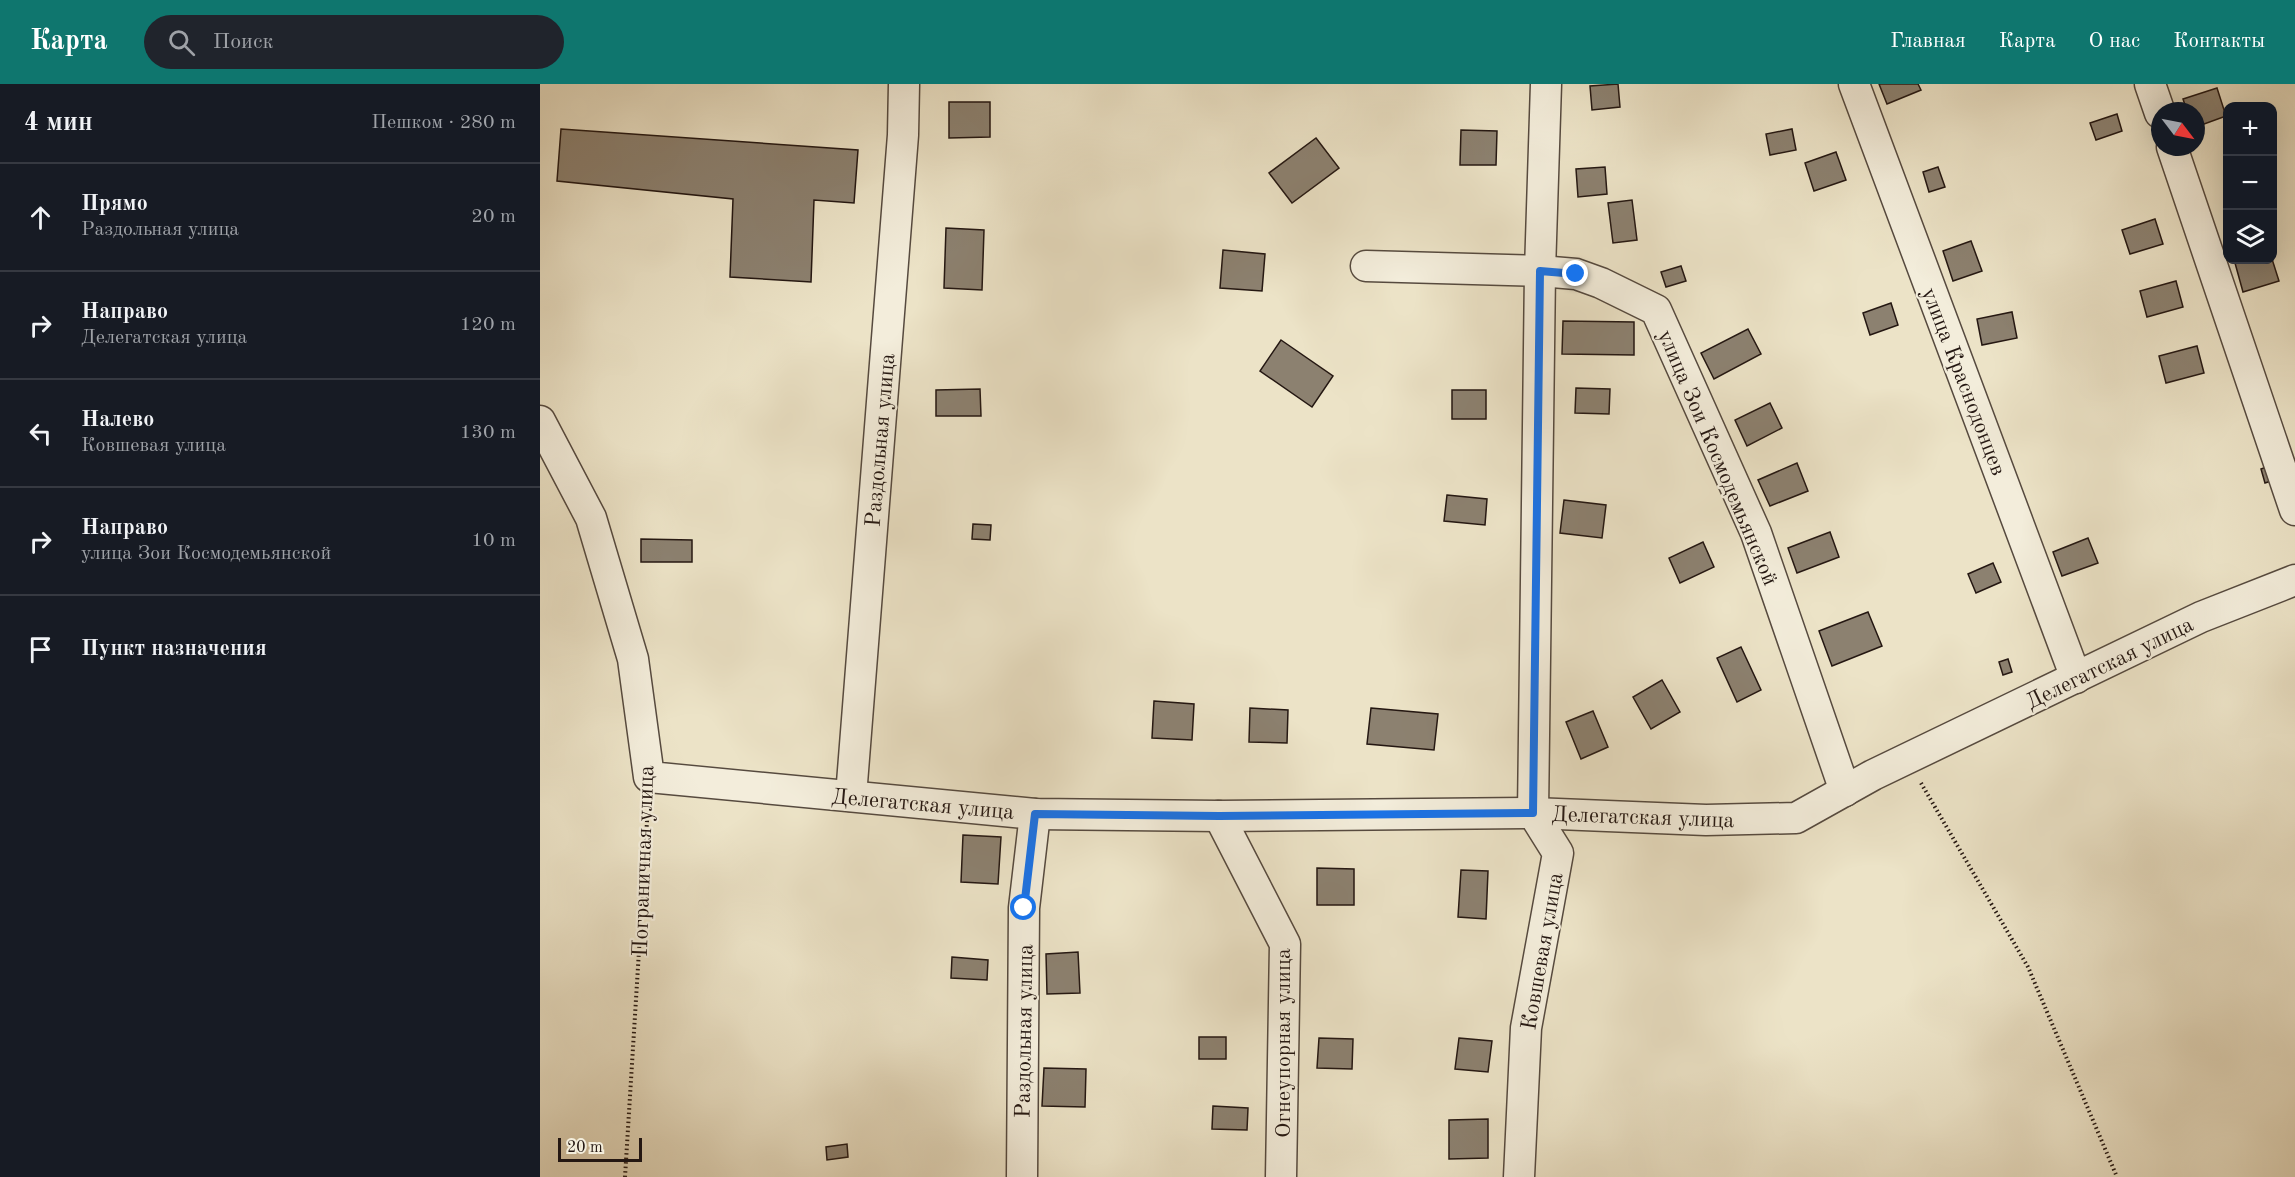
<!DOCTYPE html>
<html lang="ru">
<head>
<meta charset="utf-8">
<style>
	body { margin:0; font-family:"Old Standard TT",serif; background:#20242c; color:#f1f3f6 }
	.controls { position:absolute; right:18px; top:18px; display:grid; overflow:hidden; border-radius:12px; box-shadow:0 6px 24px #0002 }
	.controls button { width:54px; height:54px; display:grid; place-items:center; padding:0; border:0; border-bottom:2px solid #363941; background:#171b24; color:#f1f3f6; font:30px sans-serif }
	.compass { position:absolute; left:1611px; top:18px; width:54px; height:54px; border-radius:50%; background:#171b24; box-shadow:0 6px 24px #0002; rotate:122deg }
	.scale { position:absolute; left:18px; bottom:15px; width:84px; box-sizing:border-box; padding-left:6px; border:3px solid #241712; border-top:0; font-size:16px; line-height:21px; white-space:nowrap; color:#241712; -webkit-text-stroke:4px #f3eddb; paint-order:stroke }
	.stop { position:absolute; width:18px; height:18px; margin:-14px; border:4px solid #1a73e8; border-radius:50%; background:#fff }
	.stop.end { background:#1a73e8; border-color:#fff; box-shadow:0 2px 6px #0008 }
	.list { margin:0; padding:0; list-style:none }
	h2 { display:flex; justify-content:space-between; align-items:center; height:78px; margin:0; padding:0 24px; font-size:26px }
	h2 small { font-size:20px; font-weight:400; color:#9ea1a6 }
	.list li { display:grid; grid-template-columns:39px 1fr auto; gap:18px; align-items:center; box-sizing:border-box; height:108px; padding:0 24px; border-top:2px solid #363941 }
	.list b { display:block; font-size:22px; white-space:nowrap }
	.list p { margin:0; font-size:20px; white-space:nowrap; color:#9ea1a6 }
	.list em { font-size:20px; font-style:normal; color:#9ea1a6 }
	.icon { flex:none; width:33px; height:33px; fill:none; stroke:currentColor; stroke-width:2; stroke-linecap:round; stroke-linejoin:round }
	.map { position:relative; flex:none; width:1755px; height:1093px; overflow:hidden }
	header { display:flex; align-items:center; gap:36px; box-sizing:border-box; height:84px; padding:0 30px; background:#0f766e; color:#fff }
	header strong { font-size:28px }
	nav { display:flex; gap:33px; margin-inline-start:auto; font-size:21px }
	.search { width:420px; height:54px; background:#20242c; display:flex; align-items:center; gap:15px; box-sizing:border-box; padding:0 21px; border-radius:33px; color:#9ea1a6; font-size:22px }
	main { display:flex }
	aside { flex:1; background:#171b24 }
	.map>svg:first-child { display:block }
	.building { fill:#8c8170; stroke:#241712; stroke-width:1.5 }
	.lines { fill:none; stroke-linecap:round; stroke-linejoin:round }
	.minor-casing { stroke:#564a3f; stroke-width:33 }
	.path { stroke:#241712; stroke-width:4; stroke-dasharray:1.5 3; stroke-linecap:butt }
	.minor { stroke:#f3eddb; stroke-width:30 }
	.route { stroke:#1a73e8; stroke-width:8 }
	.labels { text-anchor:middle; stroke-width:4.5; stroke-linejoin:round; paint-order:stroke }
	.street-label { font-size:22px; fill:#241712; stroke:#f3eddb }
</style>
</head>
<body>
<header>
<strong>Карта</strong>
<div class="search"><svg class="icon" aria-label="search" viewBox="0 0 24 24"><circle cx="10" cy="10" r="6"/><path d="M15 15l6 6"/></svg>Поиск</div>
<nav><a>Главная</a><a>Карта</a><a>О нас</a><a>Контакты</a></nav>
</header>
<main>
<aside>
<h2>4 мин<small>Пешком · 280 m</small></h2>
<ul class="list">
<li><svg class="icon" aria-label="ahead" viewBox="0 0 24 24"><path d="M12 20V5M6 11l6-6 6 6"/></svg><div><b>Прямо</b><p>Раздольная улица</p></div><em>20 m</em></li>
<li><svg class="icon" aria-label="right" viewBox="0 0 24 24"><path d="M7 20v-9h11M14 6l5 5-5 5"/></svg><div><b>Направо</b><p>Делегатская улица</p></div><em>120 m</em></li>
<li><svg class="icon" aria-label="left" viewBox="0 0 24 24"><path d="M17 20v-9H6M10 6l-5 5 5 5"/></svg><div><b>Налево</b><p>Ковшевая улица</p></div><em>130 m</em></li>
<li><svg class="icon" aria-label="right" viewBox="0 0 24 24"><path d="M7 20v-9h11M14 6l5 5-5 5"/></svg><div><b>Направо</b><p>улица Зои Космодемьянской</p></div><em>10 m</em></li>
<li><svg class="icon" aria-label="arrive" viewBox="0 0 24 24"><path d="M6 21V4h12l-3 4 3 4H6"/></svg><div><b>Пункт назначения</b></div></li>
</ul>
</aside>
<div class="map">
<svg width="1755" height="1093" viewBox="0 0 1755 1093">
	<rect width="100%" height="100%" fill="#ece3c7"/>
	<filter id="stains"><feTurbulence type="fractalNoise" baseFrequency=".00333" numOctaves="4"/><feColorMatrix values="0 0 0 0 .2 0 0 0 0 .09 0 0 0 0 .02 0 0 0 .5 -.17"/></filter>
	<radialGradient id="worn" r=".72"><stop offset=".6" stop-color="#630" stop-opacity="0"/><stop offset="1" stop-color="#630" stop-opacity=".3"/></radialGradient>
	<g class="building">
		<polygon points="1078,0 1080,23 1052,26 1050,2"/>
		<polygon points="1339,0 1378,0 1381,6 1347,20"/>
		<polygon points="1677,4 1686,32 1656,43 1656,27 1647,27 1643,15"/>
		<polygon points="409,18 450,18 450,53 409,54"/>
		<polygon points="1577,30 1582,47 1556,56 1550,39"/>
		<polygon points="21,45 318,66 314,119 274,116 271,198 190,193 193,115 17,97"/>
		<polygon points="1252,45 1256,66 1230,71 1226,50"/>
		<polygon points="921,46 957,47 956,81 920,81"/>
		<polygon points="776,54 799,84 752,119 729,89"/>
		<polygon points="1296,68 1306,96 1274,107 1265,79"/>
		<polygon points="1065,83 1067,110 1038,113 1036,85"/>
		<polygon points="1398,83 1405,103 1389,108 1383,88"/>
		<polygon points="1092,116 1097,156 1073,159 1068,119"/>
		<polygon points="1615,135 1623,160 1590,170 1582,146"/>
		<polygon points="406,144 444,146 442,206 404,204"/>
		<polygon points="1431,157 1442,187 1413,197 1403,167"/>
		<polygon points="683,166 725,170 722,207 680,204"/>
		<polygon points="1732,175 1739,197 1703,208 1695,179 1708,176"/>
		<polygon points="1141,182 1146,197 1126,203 1121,188"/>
		<polygon points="1636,197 1643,223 1607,233 1600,207"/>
		<polygon points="1351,219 1358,241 1330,251 1323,229"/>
		<polygon points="1472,228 1477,254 1442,261 1437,235"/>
		<polygon points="1023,237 1094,238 1094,271 1022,270"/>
		<polygon points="1208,245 1221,270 1174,295 1161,269"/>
		<polygon points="741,256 793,292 772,323 720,287"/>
		<polygon points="1657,262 1664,289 1626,299 1619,272"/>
		<polygon points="1036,304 1070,305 1069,330 1035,329"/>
		<polygon points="440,305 441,332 396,332 396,306"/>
		<rect x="912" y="306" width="34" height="29"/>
		<polygon points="1230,319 1242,344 1207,362 1195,336"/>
		<polygon points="1257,379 1268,407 1230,422 1218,396"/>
		<polygon points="1735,380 1740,394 1725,399 1721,385"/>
		<polygon points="907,411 947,415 945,441 904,437"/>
		<polygon points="1024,416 1066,421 1062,454 1020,449"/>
		<polygon points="433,440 451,441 450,456 432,455"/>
		<polygon points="1290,448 1299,473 1257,489 1248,464"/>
		<polygon points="1548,454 1558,479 1522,492 1513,468"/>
		<polygon points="101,455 152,456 152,478 101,478"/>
		<polygon points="1163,458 1174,483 1140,499 1129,474"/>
		<polygon points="1453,479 1461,498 1436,509 1428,490"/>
		<polygon points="1328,528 1342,562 1292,582 1279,547"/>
		<polygon points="1201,563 1221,606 1197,618 1177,574"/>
		<polygon points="1468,575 1472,588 1463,591 1459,578"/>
		<polygon points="1122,596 1140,628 1111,645 1093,613"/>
		<polygon points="614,617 654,620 652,656 612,654"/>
		<polygon points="710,624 748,626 747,659 709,658"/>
		<polygon points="831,624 898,630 894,666 827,660"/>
		<polygon points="1053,627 1068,663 1041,675 1026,638"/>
		<polygon points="423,751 461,753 458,800 421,798"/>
		<polygon points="777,784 814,785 814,821 777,821"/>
		<polygon points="921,786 948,787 946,835 918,833"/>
		<polygon points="538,868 540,909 507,910 506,870"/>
		<polygon points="412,873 448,876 447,896 411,894"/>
		<rect x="659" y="953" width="27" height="22"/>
		<polygon points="779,954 813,955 812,985 777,984"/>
		<polygon points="919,954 952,957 948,988 915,985"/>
		<polygon points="504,984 546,985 545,1023 502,1022"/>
		<polygon points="673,1022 708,1024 707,1046 672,1045"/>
		<polygon points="948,1035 948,1074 909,1075 909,1036"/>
		<polygon points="307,1060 308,1073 287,1076 286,1063"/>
	</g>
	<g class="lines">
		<defs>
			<g id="minor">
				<polyline points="1314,0 1536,594"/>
				<polyline points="1610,0 1620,29"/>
				<polyline points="1632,63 1755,426"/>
				<polyline points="826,182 1000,187 1036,190 1061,199 1116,226 1216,449 1305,707"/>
				<polyline points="0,337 51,434 93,575 109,693 495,730 679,732 993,729 1166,736 1256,734 1333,691 1661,533 1755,496"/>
				<polyline points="311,712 363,51 364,0"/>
				<polyline points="679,732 745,860 741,1093"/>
				<polyline points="482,1093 484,824 495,730"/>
				<polyline points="979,1093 986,944 1018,769 993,729 1000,187 1006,0"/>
			</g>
		</defs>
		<use href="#minor" class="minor-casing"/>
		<g class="path">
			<polyline points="1381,699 1488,883 1577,1093"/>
			<polyline points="85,1093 108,721"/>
		</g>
		<use href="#minor" class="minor"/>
	</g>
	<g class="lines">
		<polyline class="route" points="484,824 495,730 679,732 993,729 1000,187 1036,190"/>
	</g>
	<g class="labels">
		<g class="street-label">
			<text transform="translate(1425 297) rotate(69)" y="8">улица Краснодонцев</text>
			<text transform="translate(339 356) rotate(-85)" y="8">Раздольная улица</text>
			<text transform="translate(1179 373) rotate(67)" y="8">улица Зои Космодемьянской</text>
			<text transform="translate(1569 578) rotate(-26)" y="8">Делегатская улица</text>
			<text transform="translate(383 719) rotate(5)" y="8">Делегатская улица</text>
			<text transform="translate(1103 732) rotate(2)" y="8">Делегатская улица</text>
			<text transform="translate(102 777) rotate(-88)" y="8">Пограничная улица</text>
			<text transform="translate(1001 867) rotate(-80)" y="8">Ковшевая улица</text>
			<text transform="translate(483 947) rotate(-89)" y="8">Раздольная улица</text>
			<text transform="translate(742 959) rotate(-90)" y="8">Огнеупорная улица</text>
		</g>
	</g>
	<rect width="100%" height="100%" filter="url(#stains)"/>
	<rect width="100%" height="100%" fill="url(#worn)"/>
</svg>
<div class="controls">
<button>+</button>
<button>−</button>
<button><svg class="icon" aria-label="layers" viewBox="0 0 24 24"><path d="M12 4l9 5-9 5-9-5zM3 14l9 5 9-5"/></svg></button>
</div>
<svg class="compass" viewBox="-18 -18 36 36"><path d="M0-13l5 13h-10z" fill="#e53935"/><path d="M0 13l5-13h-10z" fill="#9ea1a6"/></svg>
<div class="scale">20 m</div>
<div class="stop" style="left:484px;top:824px"></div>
<div class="stop end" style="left:1036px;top:190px"></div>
</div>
</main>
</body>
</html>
